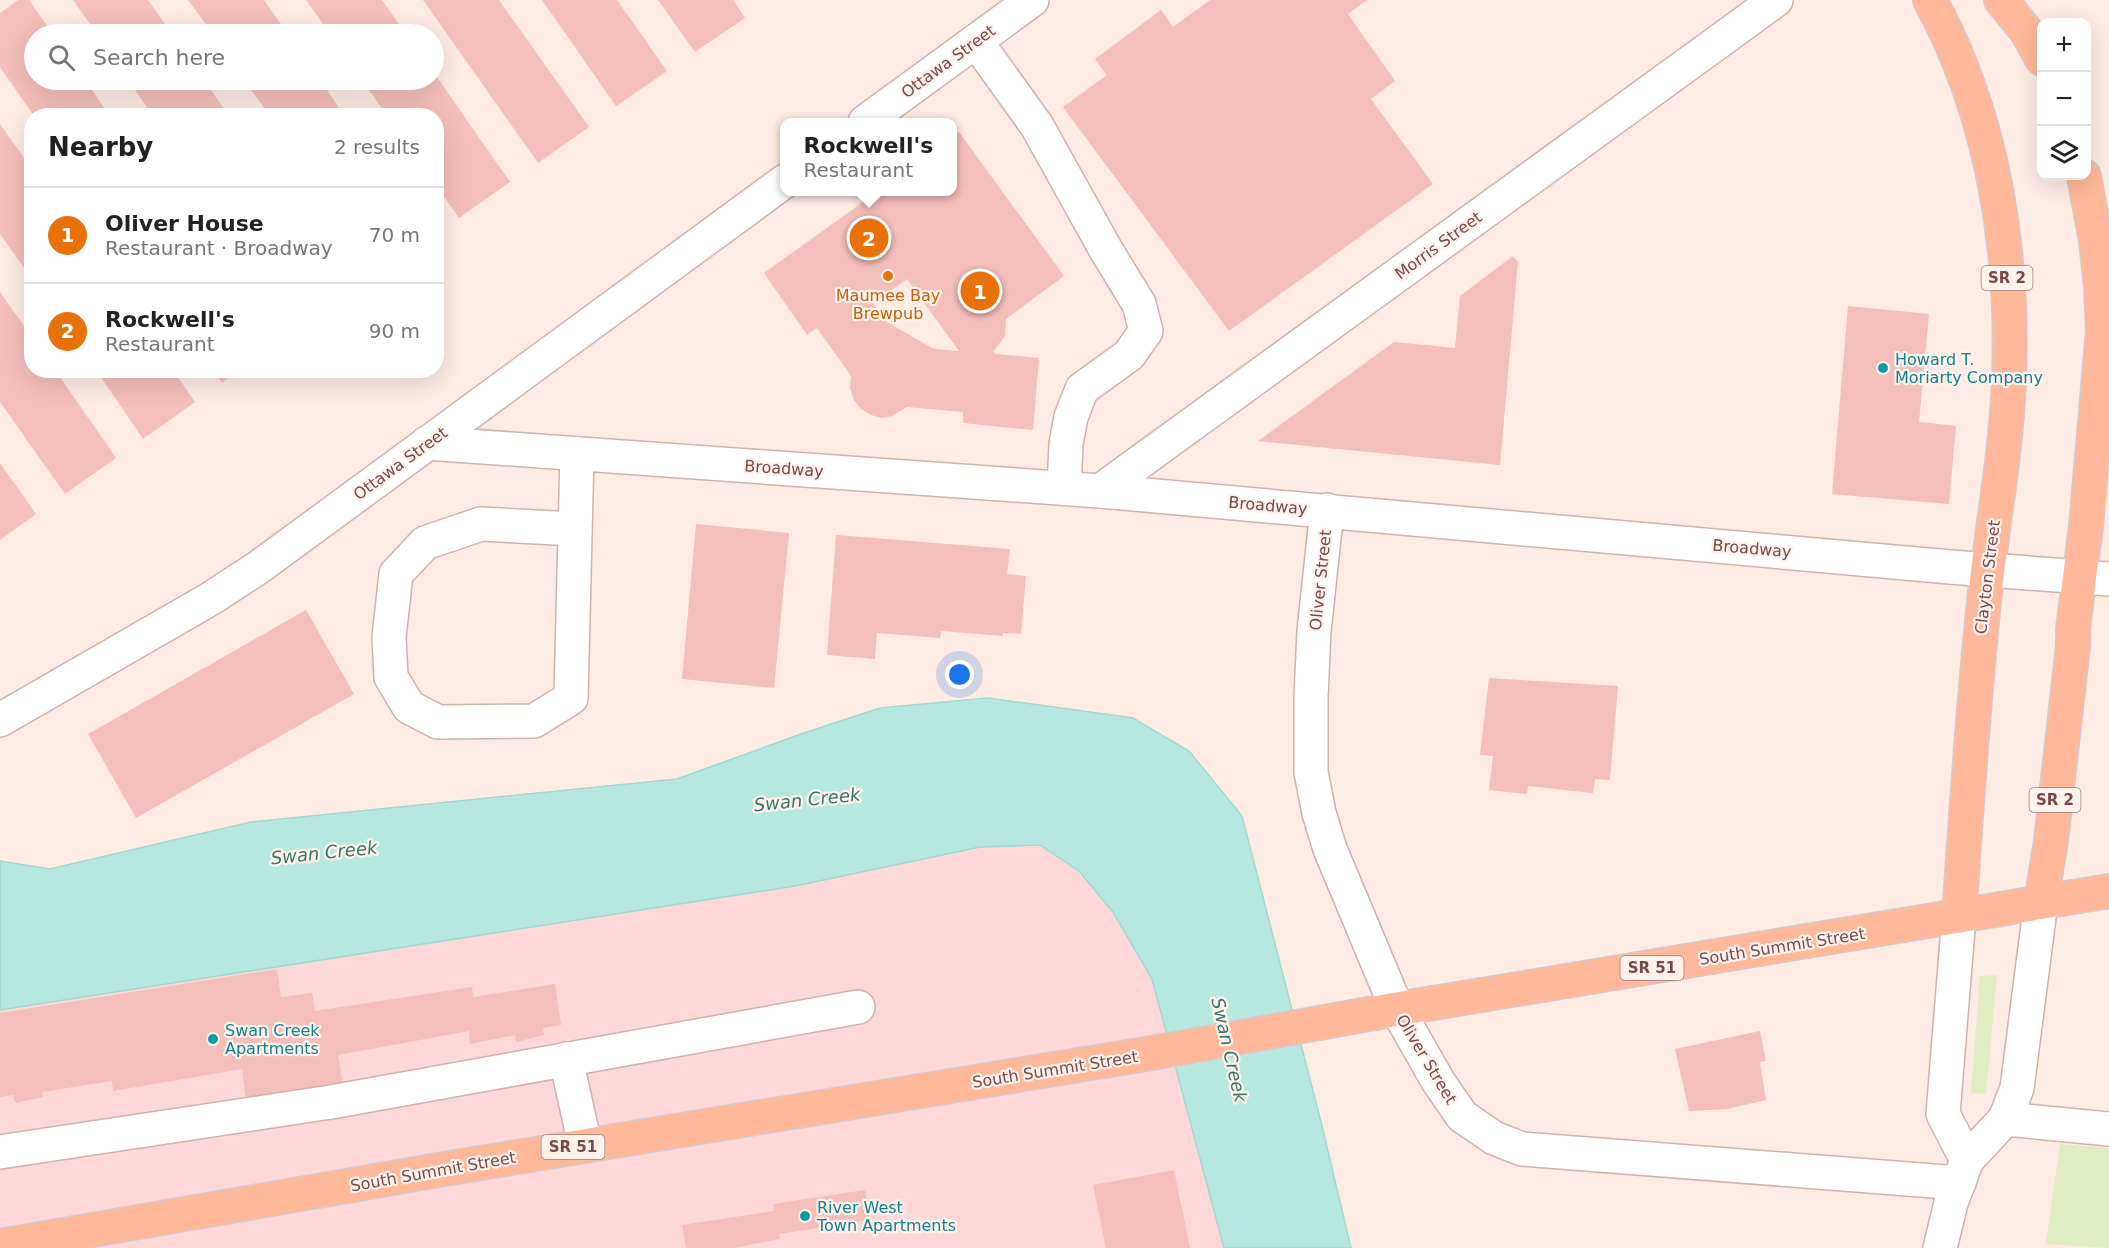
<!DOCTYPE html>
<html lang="en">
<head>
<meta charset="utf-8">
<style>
	body { margin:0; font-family:"DejaVu Sans",sans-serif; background:#f2f2f2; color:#222 }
	.controls { position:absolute; right:18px; top:18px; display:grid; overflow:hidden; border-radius:12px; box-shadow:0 6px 24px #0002 }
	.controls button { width:54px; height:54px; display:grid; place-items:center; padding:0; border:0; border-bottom:2px solid #e0e0e0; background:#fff; color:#222; font:30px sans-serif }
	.you { position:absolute; left:960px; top:675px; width:21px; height:21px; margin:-15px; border:4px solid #fff; border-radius:50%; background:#1a73e8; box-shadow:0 0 0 9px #1a73e833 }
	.badge { display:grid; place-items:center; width:39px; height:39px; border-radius:50%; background:#0f766e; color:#fff; font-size:20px; font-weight:700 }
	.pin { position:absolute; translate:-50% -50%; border:3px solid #fff; box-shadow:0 2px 6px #0006 }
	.popup { position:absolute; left:780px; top:118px; width:177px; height:78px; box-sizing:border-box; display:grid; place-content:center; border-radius:12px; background:#fff; filter:drop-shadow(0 2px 4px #0005); font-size:20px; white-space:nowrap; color:#767676 }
	.popup b { font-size:22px; color:#222 }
	.popup::after { content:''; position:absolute; left:50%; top:100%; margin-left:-12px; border:12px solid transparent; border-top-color:#fff }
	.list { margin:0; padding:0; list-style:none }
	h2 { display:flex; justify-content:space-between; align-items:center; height:78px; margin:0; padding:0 24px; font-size:26px }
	h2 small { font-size:20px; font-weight:400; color:#767676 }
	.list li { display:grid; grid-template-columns:39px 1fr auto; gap:18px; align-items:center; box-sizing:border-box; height:96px; padding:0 24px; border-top:2px solid #e0e0e0 }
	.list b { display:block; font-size:22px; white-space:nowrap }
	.list p { margin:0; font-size:20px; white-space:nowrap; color:#767676 }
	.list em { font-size:20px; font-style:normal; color:#767676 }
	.icon { flex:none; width:33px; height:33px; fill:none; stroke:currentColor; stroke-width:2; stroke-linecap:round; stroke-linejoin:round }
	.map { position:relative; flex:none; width:2109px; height:1248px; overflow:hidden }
	.search { position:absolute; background:#fff; box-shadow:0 6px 24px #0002; left:24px; top:24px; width:420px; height:66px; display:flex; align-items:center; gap:15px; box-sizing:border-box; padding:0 21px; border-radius:33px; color:#767676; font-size:22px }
	.panel { position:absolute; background:#fff; box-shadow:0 6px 24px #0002; left:24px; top:108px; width:420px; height:270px; border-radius:24px }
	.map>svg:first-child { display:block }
	.commercial { fill:#fed7d8 }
	.green { fill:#e0ecc1 }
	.water { fill:#b7e8df; stroke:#9ddad0; stroke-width:1.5 }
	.building { fill:#f4beba; fill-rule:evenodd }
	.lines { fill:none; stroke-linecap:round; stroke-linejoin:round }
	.minor-casing { stroke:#d1b1ac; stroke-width:36 }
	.major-casing { stroke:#d6c9c8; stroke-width:36 }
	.minor { stroke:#fff; stroke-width:33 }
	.major { stroke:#ffb899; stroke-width:33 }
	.food-dot { fill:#e8710a; stroke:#fff1eb; stroke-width:2 }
	.culture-dot { fill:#0f9aa8; stroke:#fff1eb; stroke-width:2 }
	.labels { text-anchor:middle; stroke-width:4.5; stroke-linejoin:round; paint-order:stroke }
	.shield { fill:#fff1eb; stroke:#a07c79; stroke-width:1.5 }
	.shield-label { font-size:15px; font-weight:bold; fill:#774a48 }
	.street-label { font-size:16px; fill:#774a48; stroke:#fff1eb }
	.food-label { font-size:16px; fill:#c56008; stroke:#fff1eb }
	.culture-label { font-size:16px; fill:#0d838f; stroke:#fff1eb; text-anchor:start }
	.water-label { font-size:18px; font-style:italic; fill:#38766c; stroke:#fff1eb }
</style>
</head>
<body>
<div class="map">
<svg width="2109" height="1248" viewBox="0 0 2109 1248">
	<rect width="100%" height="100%" fill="#fdebe4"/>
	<polygon class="commercial" points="1040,845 1079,871 1113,912 1152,979 1224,1248 0,1248 0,1010 795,886 980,847"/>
	<g class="green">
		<polygon points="1997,975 1986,1094 1971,1093 1980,976"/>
		<polygon points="2060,1144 2109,1148 2109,1248 2046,1244"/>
	</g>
	<polygon class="water" points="988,698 1133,718 1189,751 1242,816 1321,1122 1351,1248 1224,1248 1152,979 1113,912 1079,871 1040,845 980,847 795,886 0,1010 0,861 50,869 251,822 677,779 801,734 880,708"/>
	<g class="building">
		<polygon points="18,0 29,0 53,34 34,34 34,80 85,80 110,116 34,116 0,67 0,13"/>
		<polygon points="73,0 148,0 172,34 97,34"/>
		<polygon points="188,0 264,0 288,34 213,34"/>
		<polygon points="306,0 382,0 406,34 330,34"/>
		<polygon points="423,0 499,0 589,127 538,163"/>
		<polygon points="542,0 617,0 667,71 616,106"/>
		<polygon points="658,0 733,0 745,18 695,52"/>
		<polygon points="1210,0 1367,0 1348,14 1395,81 1371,99 1433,184 1229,331 1063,107 1107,75 1095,59 1161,10 1173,27"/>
		<polygon points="434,73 510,182 459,218 436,185 436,116 387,116 362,80 434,80"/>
		<polygon points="128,80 204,80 229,116 153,116"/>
		<polygon points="244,80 320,80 345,116 270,116"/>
		<polygon points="0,124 32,169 32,279 0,234"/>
		<path d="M 959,132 L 1064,276 L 1006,319 L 1005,336 L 993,352 L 996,354 L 1039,358 L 1033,430 L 963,423 L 963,412 L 907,407 L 892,416 L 882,418 L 871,415 L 861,409 L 854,400 L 850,388 L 851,376 L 817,328 L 807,335 L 764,273 L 877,192 L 953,192 L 953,137 ZM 907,279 L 959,351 L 934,349 L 887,322 L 873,303 Z"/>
		<polygon points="1513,256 1518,262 1500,465 1258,441 1394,342 1455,348 1460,296"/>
		<polygon points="0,292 32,337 32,370 55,370 116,458 65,494 0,402"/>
		<polygon points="1848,306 1929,314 1919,422 1956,426 1949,504 1832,494"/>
		<polygon points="96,370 173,370 195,402 143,439"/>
		<polygon points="214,370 240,370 222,383"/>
		<polygon points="0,463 36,514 0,540"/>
		<polygon points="696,524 789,533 774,688 682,679"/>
		<polygon points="836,535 1010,549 1007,574 1026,576 1021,634 1003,633 1003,636 941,631 940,638 877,633 875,659 827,655"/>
		<polygon points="306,610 354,694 136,818 88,734"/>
		<polygon points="1489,678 1618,686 1610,780 1595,779 1593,793 1528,786 1527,794 1489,790 1493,756 1480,755"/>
		<polygon points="277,969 281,997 312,993 315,1011 472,987 473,997 555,984 561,1025 543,1028 544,1035 516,1042 515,1035 470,1044 469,1031 338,1055 343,1085 246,1101 242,1069 113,1091 112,1081 42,1092 43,1097 15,1103 13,1095 0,1097 0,1013"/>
		<polygon points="1760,1031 1766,1061 1760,1062 1766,1100 1727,1109 1689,1111 1675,1049"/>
		<polygon points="1174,1170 1190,1248 1106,1248 1093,1185"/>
		<polygon points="865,1190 870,1220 779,1234 780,1239 733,1248 686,1248 682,1225 774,1211 773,1204"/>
	</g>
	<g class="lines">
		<defs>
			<g id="minor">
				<polyline points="976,41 1037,126 1106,250 1139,304 1146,331 1129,355 1082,389 1071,417 1066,444 1064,488"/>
				<polyline points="865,122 1032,0"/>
				<polyline points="427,443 1100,491 1950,567 2109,579"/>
				<polyline points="1100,491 1776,0"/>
				<polyline points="1327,510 1314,631 1311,697 1311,772 1319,813 1330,849 1397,1009 1438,1081 1462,1116 1494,1138 1522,1149 1959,1183"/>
				<polyline points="575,529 481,524 425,543 396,574 389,637 391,677 409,707 438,722 534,721 571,698 577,454"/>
				<polyline points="0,720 210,599 259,567 785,181"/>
				<polyline points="1959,916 1943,1114 1967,1160"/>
				<polyline points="566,1059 585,1145"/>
				<polyline points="2005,1119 2109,1129"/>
				<polyline points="0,1152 331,1102 858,1007"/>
				<polyline points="1940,1248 1951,1203 1967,1160 2005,1119 2017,1088 2041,902"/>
			</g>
			<g id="major">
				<path d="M 1930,0 C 1993,115 2014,250 2009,380 C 2006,461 1989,541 1982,622 C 1972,720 1966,818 1959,916"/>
				<polyline points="2001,0 2027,32 2042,59"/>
				<polyline points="2041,902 2051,841 2073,646 2073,629 2086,526 2103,331 2101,286 2096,241 2084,176"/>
				<polyline points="0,1246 450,1168 1146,1054 1397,1009 2109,891"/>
			</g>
		</defs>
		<use href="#minor" class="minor-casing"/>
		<use href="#major" class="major-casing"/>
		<use href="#minor" class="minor"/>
		<use href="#major" class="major"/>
	</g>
	<circle class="food-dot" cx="888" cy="276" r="6"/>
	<g class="culture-dot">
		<circle cx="1883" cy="368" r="6"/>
		<circle cx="213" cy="1039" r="6"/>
		<circle cx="805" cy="1216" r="6"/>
	</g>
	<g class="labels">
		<g class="shield">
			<rect x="1981.5" y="266" width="51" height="24" rx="4.5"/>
			<rect x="2029.5" y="788" width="51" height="24" rx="4.5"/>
			<rect x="1620.5" y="956" width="63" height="24" rx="4.5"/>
			<rect x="541.5" y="1135" width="63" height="24" rx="4.5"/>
		</g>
		<g class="shield-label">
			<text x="2007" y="283">SR 2</text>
			<text x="2055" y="805">SR 2</text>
			<text x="1652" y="973">SR 51</text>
			<text x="573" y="1152">SR 51</text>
		</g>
		<g class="street-label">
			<text transform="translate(948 61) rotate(-36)" y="6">Ottawa Street</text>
			<text transform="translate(1438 245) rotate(-36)" y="6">Morris Street</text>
			<text transform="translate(400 463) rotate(-36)" y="6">Ottawa Street</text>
			<text transform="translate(784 468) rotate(4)" y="6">Broadway</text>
			<text transform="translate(1268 505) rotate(5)" y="6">Broadway</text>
			<text transform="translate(1752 548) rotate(5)" y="6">Broadway</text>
			<text transform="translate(1987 577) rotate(-83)" y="6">Clayton Street</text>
			<text transform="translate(1320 580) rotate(-84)" y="6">Oliver Street</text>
			<text transform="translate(1782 946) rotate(-9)" y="6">South Summit Street</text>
			<text transform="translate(1427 1059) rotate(59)" y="6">Oliver Street</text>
			<text transform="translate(1055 1069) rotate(-9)" y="6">South Summit Street</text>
			<text transform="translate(433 1171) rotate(-10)" y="6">South Summit Street</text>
		</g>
		<g class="food-label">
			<text x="888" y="301">Maumee Bay<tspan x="888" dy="18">Brewpub</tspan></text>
		</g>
		<g class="culture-label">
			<text x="1895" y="365">Howard T.<tspan x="1895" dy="18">Moriarty Company</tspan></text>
			<text x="225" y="1036">Swan Creek<tspan x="225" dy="18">Apartments</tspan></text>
			<text x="817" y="1213">River West<tspan x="817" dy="18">Town Apartments</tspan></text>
		</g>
		<g class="water-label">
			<text transform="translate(807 800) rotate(-6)" y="6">Swan Creek</text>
			<text transform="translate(324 853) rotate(-6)" y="6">Swan Creek</text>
			<text transform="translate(1229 1050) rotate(77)" y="6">Swan Creek</text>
		</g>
	</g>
</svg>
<div class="controls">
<button>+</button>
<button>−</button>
<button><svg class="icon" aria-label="layers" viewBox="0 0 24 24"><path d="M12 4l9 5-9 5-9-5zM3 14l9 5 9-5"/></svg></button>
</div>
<div class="you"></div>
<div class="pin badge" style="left:980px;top:291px;background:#e8710a">1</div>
<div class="pin badge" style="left:869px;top:238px;background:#e8710a">2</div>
<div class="popup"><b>Rockwell's</b>Restaurant</div>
<div class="search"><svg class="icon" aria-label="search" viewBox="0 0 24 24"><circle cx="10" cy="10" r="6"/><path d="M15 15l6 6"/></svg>Search here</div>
<section class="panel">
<h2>Nearby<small>2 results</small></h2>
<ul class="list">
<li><span class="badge" style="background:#e8710a">1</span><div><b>Oliver House</b><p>Restaurant · Broadway</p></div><em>70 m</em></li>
<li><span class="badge" style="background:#e8710a">2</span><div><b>Rockwell's</b><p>Restaurant</p></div><em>90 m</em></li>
</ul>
</section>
</div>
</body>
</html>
